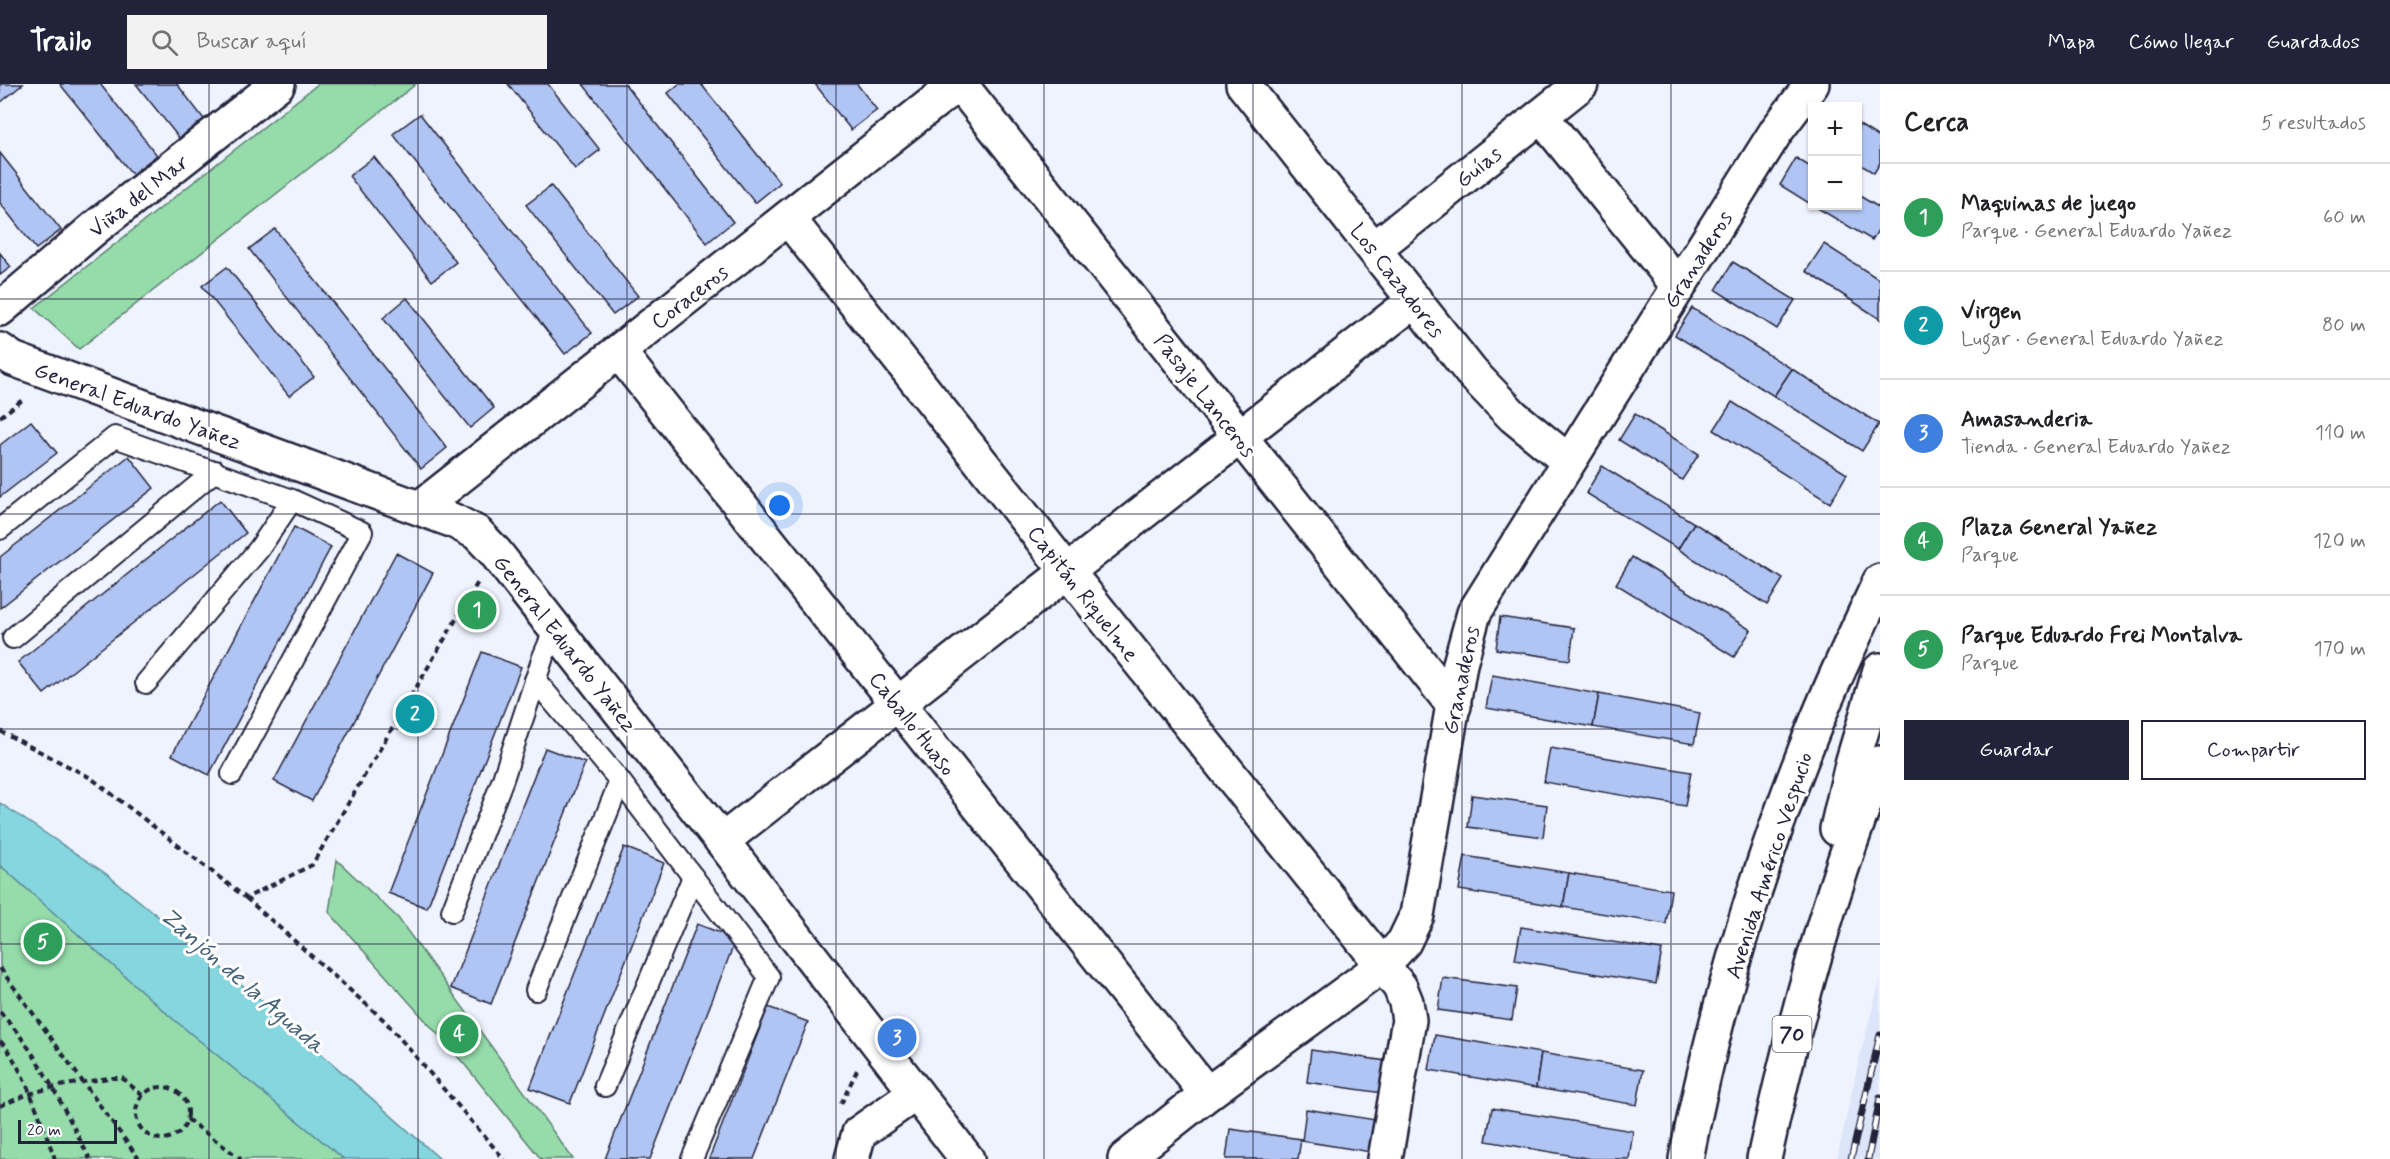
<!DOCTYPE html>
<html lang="es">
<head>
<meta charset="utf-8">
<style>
	body { margin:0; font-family:Mynerve,sans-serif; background:#f2f2f2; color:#202124 }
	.controls { position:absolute; right:18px; top:18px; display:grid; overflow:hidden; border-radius:0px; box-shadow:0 2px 4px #0004 }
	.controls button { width:54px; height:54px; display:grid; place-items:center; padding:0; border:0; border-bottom:2px solid #e0e0e0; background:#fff; color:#202124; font:30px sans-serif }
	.scale { position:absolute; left:18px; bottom:15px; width:99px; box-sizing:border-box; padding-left:6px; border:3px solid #22223b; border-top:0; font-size:16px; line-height:21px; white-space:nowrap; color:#22223b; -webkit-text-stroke:4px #fff; paint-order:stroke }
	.you { position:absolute; left:780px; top:422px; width:21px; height:21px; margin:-15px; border:4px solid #fff; border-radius:50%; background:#1a73e8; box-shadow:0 0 0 9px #1a73e833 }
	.badge { display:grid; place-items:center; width:39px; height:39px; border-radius:50%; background:#22223b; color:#fff; font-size:20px; font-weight:700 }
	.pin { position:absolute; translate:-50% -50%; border:3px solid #fff; box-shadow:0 2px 6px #0006 }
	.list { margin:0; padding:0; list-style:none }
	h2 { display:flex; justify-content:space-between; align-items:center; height:78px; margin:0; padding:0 24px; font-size:26px }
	h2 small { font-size:20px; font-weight:400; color:#757577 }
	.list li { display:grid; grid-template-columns:39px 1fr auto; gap:18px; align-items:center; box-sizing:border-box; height:108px; padding:0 24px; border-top:2px solid #e0e0e0 }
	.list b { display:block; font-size:22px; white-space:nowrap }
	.list p { margin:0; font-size:20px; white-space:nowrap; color:#757577 }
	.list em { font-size:20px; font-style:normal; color:#757577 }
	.actions { display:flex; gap:12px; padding:18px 24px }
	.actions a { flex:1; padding:14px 0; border:2px solid #22223b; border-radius:0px; text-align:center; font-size:21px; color:#22223b }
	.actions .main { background:#22223b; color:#fff }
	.icon { flex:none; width:33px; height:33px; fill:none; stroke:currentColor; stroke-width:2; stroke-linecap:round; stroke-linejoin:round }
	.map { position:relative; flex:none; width:1880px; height:1075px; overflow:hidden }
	header { display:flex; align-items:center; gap:36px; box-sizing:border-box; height:84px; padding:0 30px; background:#22223b; color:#fff }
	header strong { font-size:28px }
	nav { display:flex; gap:33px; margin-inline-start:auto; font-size:21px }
	.search { width:420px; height:54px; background:#f2f2f2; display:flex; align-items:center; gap:15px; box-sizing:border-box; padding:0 21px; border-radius:0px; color:#757577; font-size:22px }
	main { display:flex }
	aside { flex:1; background:#fff }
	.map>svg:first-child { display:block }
	.built { fill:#dce5fa }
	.green { fill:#95dcaa; stroke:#5c7f72; stroke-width:1.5 }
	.water { fill:#85d6de; stroke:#5d8e9d; stroke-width:1.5 }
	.building { fill:#b0c5f3; stroke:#22223b; stroke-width:1.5 }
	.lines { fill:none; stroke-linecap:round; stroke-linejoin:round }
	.service-casing { stroke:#22223b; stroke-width:24 }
	.minor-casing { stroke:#22223b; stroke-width:38 }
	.primary-casing { stroke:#22223b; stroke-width:38 }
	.motorway-casing { stroke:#22223b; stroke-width:38 }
	.path { stroke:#22223b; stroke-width:4; stroke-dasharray:6 4.5; stroke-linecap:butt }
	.service { stroke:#fff; stroke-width:20 }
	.minor { stroke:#fff; stroke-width:33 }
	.primary { stroke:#fff; stroke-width:33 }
	.motorway { stroke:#fff; stroke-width:33 }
	.rail-casing { stroke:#22223b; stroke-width:7 }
	.rail { stroke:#fff; stroke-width:4.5; stroke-dasharray:14; stroke-linecap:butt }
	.grid { fill:none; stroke:#22223b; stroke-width:1.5; stroke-opacity:0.55 }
	.labels { text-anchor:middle; stroke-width:6; stroke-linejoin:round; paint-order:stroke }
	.shield { fill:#fff; stroke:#646476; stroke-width:1.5 }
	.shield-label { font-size:21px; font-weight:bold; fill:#22223b }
	.street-label { font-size:22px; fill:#22223b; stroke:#fff }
	.water-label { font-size:24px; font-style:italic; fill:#456174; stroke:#fff }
</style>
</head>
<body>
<header>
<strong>Trailo</strong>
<div class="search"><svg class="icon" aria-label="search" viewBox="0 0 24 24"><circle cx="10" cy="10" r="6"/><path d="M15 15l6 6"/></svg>Buscar aquí</div>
<nav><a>Mapa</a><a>Cómo llegar</a><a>Guardados</a></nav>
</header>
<main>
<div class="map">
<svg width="1880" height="1075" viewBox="0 0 1880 1075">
	<rect width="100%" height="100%" fill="#eff3fd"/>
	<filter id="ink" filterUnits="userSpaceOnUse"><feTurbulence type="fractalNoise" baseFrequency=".0167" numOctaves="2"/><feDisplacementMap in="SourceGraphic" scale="12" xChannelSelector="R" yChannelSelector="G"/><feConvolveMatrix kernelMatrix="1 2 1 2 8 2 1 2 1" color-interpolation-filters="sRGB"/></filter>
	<g filter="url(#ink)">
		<polygon class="built" points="1880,897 1880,1075 1837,1075 1861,967"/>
		<g class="green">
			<polygon points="318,0 416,0 79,265 34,224"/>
			<polygon points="337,776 398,834 573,1075 541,1075 465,981 329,828"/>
			<polygon points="0,781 172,934 344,1075 0,1075"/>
		</g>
		<polygon class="water" points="0,719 105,789 263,918 440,1075 344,1075 172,934 0,781"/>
		<g class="building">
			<polygon points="0,0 23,0 0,19"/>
			<polygon points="60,0 100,0 157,71 132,90"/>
			<polygon points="136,0 177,0 204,35 179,54"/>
			<polygon points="508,0 548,0 600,66 575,85"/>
			<polygon points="583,0 625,0 733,138 707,159"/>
			<polygon points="679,0 701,0 780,99 755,119 668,9"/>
			<polygon points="815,0 857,0 877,26 851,46"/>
			<polygon points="420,30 592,249 565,270 393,50"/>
			<polygon points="1858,40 1880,54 1880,79 1874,89 1858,79"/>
			<polygon points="0,69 61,146 36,165 0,119"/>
			<polygon points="374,73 456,178 432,197 349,92"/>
			<polygon points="1796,74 1812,84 1812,121 1780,101"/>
			<polygon points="551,102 638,212 613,231 526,121"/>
			<polygon points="1858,111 1880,124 1880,143 1872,156 1814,122 1858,122"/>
			<polygon points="275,145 447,364 421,385 249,165"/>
			<polygon points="1824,160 1880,196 1880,235 1806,187"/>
			<polygon points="0,169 11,183 0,191"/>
			<polygon points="1733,178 1795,216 1777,245 1716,206"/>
			<polygon points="227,183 314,293 289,312 202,202"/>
			<polygon points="407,214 494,324 470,344 383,234"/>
			<polygon points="1692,224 1792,285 1774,312 1675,251"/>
			<polygon points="1792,285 1879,340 1862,367 1774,312"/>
			<polygon points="1732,318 1847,390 1830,419 1714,346"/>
			<polygon points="1635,330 1699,370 1682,396 1619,356"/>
			<polygon points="31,337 57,369 0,413 0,361"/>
			<polygon points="129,372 154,404 0,524 0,473"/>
			<polygon points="1602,382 1694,439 1678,465 1586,409"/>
			<polygon points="220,416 246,449 44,610 18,578"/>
			<polygon points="1694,439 1783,495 1767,521 1678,465"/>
			<polygon points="294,443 331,463 209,691 172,671"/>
			<polygon points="396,469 433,489 312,717 274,697"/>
			<polygon points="1632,473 1751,546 1734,573 1616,500"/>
			<polygon points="1500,533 1574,544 1570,576 1496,565"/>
			<polygon points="482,568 521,583 427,824 388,809"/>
			<polygon points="1492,591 1599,610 1593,643 1486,624"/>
			<polygon points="1599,610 1700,629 1694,660 1593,643"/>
			<polygon points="545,664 585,679 491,920 451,904"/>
			<polygon points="1550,664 1691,688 1685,722 1544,698"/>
			<polygon points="1472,711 1547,721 1543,753 1468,743"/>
			<polygon points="624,763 664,779 570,1019 530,1004"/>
			<polygon points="1465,772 1569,789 1563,823 1459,806"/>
			<polygon points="1569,789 1671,806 1666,840 1563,823"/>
			<polygon points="697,840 736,855 650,1075 605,1075"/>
			<polygon points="1521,843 1662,866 1656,900 1515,876"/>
			<polygon points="1443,894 1517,904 1512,936 1438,926"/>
			<polygon points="768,923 808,938 754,1075 709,1075"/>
			<polygon points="1435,951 1541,969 1536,1004 1429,986"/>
			<polygon points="1311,966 1386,977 1382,1009 1307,998"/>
			<polygon points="1541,969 1643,986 1637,1021 1536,1004"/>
			<polygon points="1492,1024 1633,1047 1629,1075 1592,1075 1486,1057"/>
			<polygon points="1306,1025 1376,1036 1371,1068 1302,1057"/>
			<polygon points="1230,1045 1301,1055 1298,1075 1226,1075"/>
		</g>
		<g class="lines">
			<defs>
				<g id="service">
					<polyline points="0,445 115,353 292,416 362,448 232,690"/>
					<polyline points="13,554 215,387"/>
					<polyline points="535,596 620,697 769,893 692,1075"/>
					<polyline points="146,599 259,465 292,416"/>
					<polyline points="452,827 503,695 543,573 555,545"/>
					<polyline points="536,906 620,697"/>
					<polyline points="605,1002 693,793"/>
				</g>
				<g id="minor">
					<polyline points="960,0 1454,622"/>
					<polyline points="1243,0 1471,288 1513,332 1568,377"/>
					<polyline points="1541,32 1679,203"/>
					<polyline points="788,134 1067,487 1400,903 1406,918 1409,936 1385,1075"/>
					<polyline points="1374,165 1581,0"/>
					<polyline points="0,225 96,143 278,0"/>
					<polyline points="0,266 13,275 454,437 477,449 495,468 722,757 967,1075"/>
					<polyline points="619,268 1207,1010"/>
					<polyline points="420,424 957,0"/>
					<polyline points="722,757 1415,216"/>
					<polyline points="852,1075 859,1049 916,1009"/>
					<polyline points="1125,1075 1207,1010 1382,882 1404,858 1417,831 1460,580 1474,529 1777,46 1812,0"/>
				</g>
				<path id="primary" d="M 1686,1075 C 1715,925 1760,775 1818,634 C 1837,588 1859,542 1880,497"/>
				<g id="motorway">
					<polyline points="1837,745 1852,680 1880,586"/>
					<path d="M 1764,1075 C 1793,940 1829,808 1880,679"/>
				</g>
			</defs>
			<use href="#service" class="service-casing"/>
			<use href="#minor" class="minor-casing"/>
			<use href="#primary" class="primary-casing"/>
			<use href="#motorway" class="motorway-casing"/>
			<g class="path">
				<polyline points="0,333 25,314"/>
				<polyline points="0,647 91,694 246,814 312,781 478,498"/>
				<polyline points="246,814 385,937 504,1075"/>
				<polyline points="0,884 139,1075"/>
				<path d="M 0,928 C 40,971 63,1024 90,1075"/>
				<path d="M 0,957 C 22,978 44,1045 55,1075"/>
				<circle cx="162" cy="1029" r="26"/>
				<polyline points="841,1020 857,986"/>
				<polyline points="0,1022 29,1010 54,1003 108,994 122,994 142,1011"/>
				<polyline points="187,1035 241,1075"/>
			</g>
			<use href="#service" class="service"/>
			<use href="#minor" class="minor"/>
			<use href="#primary" class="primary"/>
			<use href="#motorway" class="motorway"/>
			<defs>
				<g id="rail">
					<polyline points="1851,1075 1880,951"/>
					<polyline points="1868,1075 1880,1014"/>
				</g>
			</defs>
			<use href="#rail" class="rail-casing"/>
			<use href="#rail" class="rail"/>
		</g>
	</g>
	<path class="grid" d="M 209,0 L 209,1075M 418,0 L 418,1075M 627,0 L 627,1075M 836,0 L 836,1075M 1044,0 L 1044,1075M 1253,0 L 1253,1075M 1462,0 L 1462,1075M 1671,0 L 1671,1075M 0,215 L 1880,215M 0,430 L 1880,430M 0,645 L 1880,645M 0,860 L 1880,860"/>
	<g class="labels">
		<rect class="shield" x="1772.5" y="932" width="39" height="36" rx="4.5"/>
		<g class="shield-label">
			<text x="1792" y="957">70</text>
		</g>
		<g class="street-label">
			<text transform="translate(1478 82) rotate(-39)" y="8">Guías</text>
			<text transform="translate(138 111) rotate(-38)" y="8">Viña del Mar</text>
			<text transform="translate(1697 175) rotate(-58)" y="8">Granaderos</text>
			<text transform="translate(1398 196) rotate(52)" y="8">Los Cazadores</text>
			<text transform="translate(689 212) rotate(-38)" y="8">Coraceros</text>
			<text transform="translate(1206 311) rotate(52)" y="8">Pasaje Lanceros</text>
			<text transform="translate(138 321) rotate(20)" y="8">General Eduardo Yañez</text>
			<text transform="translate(1084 509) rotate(52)" y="8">Capitán Riquelme</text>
			<text transform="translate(566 559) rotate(52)" y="8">General Eduardo Yañez</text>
			<text transform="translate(1460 596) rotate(-78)" y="8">Granaderos</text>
			<text transform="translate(913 639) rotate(52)" y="8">Caballo Huaso</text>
			<text transform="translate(1768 781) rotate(-72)" y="8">Avenida Américo Vespucio</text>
		</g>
		<g class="water-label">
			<text transform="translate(243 896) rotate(41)" y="8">Zanjón de la Aguada</text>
		</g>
	</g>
</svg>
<div class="controls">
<button>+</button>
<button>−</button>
</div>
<div class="scale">20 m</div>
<div class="you"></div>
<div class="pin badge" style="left:477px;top:526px;background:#2e9e5b">1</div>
<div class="pin badge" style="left:415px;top:630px;background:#0f9aa8">2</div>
<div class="pin badge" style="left:897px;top:954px;background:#3f7fe0">3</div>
<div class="pin badge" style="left:459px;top:950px;background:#2e9e5b">4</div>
<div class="pin badge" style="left:43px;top:858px;background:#2e9e5b">5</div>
</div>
<aside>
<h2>Cerca<small>5 resultados</small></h2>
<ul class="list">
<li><span class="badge" style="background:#2e9e5b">1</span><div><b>Maquinas de juego</b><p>Parque · General Eduardo Yañez</p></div><em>60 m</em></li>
<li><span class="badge" style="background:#0f9aa8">2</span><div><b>Virgen</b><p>Lugar · General Eduardo Yañez</p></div><em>80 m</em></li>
<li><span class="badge" style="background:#3f7fe0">3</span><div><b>Amasanderia</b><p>Tienda · General Eduardo Yañez</p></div><em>110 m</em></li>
<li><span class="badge" style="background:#2e9e5b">4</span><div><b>Plaza General Yañez</b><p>Parque</p></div><em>120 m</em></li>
<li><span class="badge" style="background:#2e9e5b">5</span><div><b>Parque Eduardo Frei Montalva</b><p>Parque</p></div><em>170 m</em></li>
</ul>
<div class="actions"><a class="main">Guardar</a><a>Compartir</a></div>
</aside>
</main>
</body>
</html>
